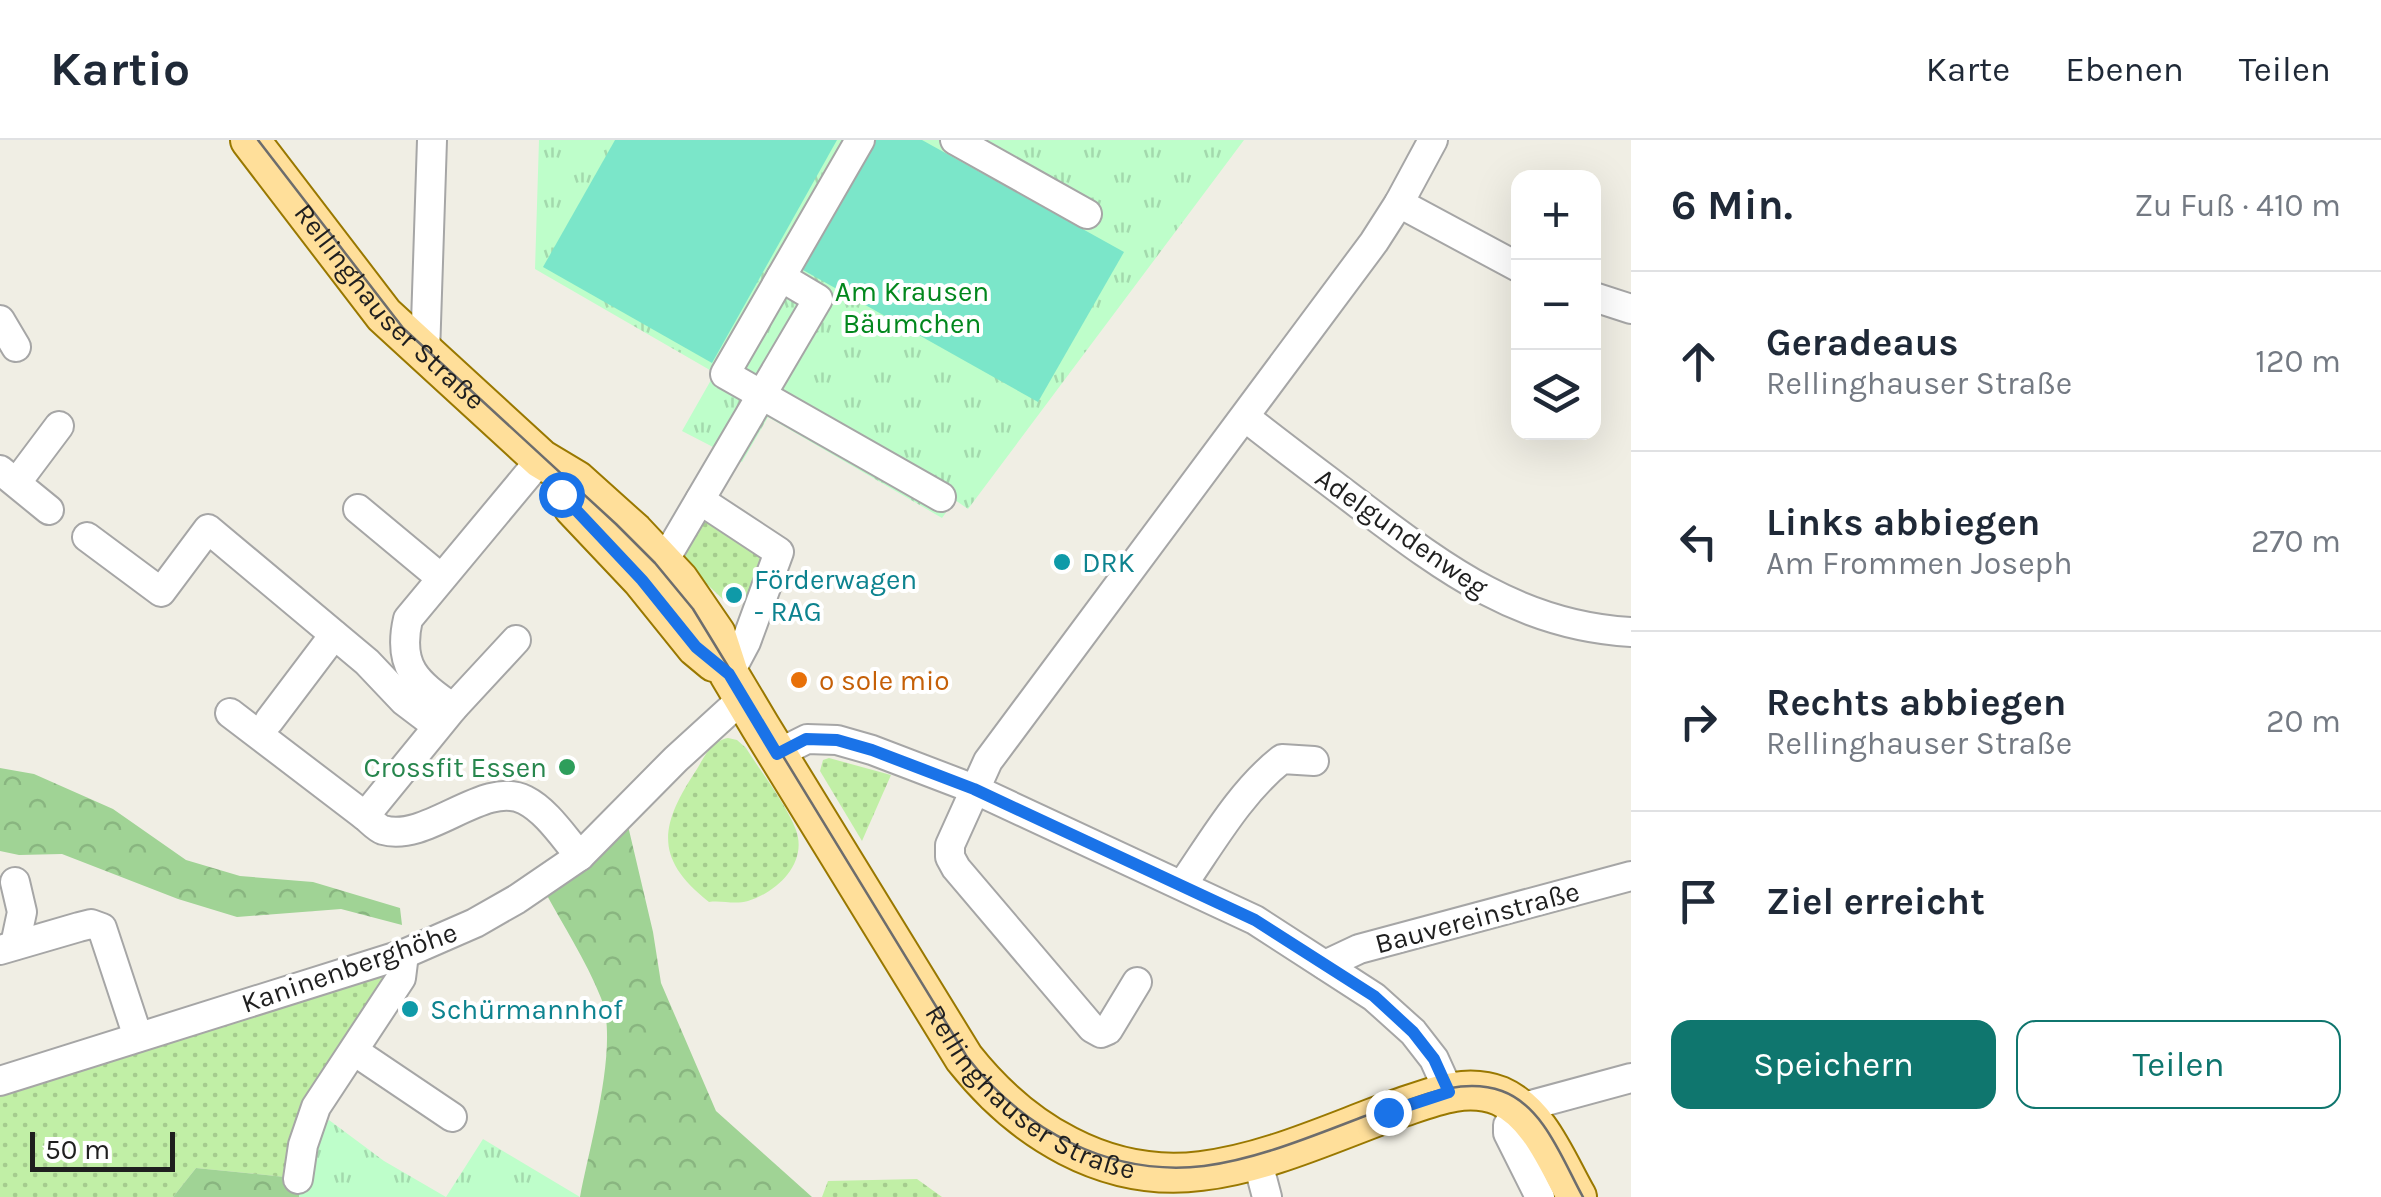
<!DOCTYPE html>
<html lang="de">
<head>
<meta charset="utf-8">
<style>
	body { margin:0; font-family:Karla,sans-serif; background:#f6f6f7; color:#1f2937 }
	.controls { position:absolute; right:30px; top:30px; display:grid; overflow:hidden; border-radius:20px; box-shadow:0 10px 40px #0002 }
	.controls button { width:90px; height:90px; display:grid; place-items:center; padding:0; border:0; border-bottom:2px solid #e0e1e3; background:#fff; color:#1f2937; font:50px sans-serif }
	.scale { position:absolute; left:30px; bottom:25px; width:145px; box-sizing:border-box; padding-left:10px; border:5px solid #1f1f1f; border-top:0; font-size:28px; line-height:35px; white-space:nowrap; color:#1f1f1f; -webkit-text-stroke:8px #fff; paint-order:stroke }
	.stop { position:absolute; width:30px; height:30px; margin:-22px; border:8px solid #1a73e8; border-radius:50%; background:#fff }
	.stop.end { background:#1a73e8; border-color:#fff; box-shadow:0 2px 10px #0008 }
	.list { margin:0; padding:0; list-style:none }
	h2 { display:flex; justify-content:space-between; align-items:center; height:130px; margin:0; padding:0 40px; font-size:42px }
	h2 small { font-size:32px; font-weight:400; color:#747a83 }
	.list li { display:grid; grid-template-columns:65px 1fr auto; gap:30px; align-items:center; box-sizing:border-box; height:180px; padding:0 40px; border-top:2px solid #e0e1e3 }
	.list b { display:block; font-size:38px; white-space:nowrap }
	.list p { margin:0; font-size:32px; white-space:nowrap; color:#747a83 }
	.list em { font-size:32px; font-style:normal; color:#747a83 }
	.actions { display:flex; gap:20px; padding:30px 40px }
	.actions a { flex:1; padding:22px 0; border:2px solid #0f766e; border-radius:20px; text-align:center; font-size:35px; color:#0f766e }
	.actions .main { background:#0f766e; color:#fff }
	.icon { flex:none; width:55px; height:55px; fill:none; stroke:currentColor; stroke-width:2; stroke-linecap:round; stroke-linejoin:round }
	.map { position:relative; flex:none; width:1631px; height:1057px; overflow:hidden }
	header { display:flex; align-items:center; gap:60px; box-sizing:border-box; height:140px; padding:0 50px; background:#fff; border-bottom:2px solid #e0e1e3 }
	header strong { font-size:48px }
	nav { display:flex; gap:55px; margin-inline-start:auto; font-size:35px }
	main { display:flex }
	aside { flex:1; background:#fff }
	.map>svg:first-child { display:block }
	.grass { fill:url(#grass-dots) }
	.forest { fill:url(#forest-crowns) }
	.park { fill:url(#park-tufts) }
	.pitch { fill:#7be6c9 }
	.lines { fill:none; stroke-linecap:round; stroke-linejoin:round }
	.minor-casing { stroke:#a6a6a6; stroke-width:32 }
	.major-casing { stroke:#997800; stroke-width:42 }
	.minor { stroke:#fff; stroke-width:28 }
	.major { stroke:#ffdf9a; stroke-width:38 }
	.tram { stroke:#6d6d6d; stroke-width:2.5 }
	.route { stroke:#1a73e8; stroke-width:12 }
	.culture-dot { fill:#0f9aa8; stroke:#fff; stroke-width:4 }
	.food-dot { fill:#e8710a; stroke:#fff; stroke-width:4 }
	.leisure-dot { fill:#2e9e5b; stroke:#fff; stroke-width:4 }
	.labels { text-anchor:middle; stroke-width:8; stroke-linejoin:round; paint-order:stroke }
	.park-label { font-size:28px; fill:#02871d; stroke:#fff }
	.street-label { font-size:28px; fill:#1f1f1f; stroke:#fff }
	.culture-label { font-size:28px; fill:#0d838f; stroke:#fff; text-anchor:start }
	.food-label { font-size:28px; fill:#c56008; stroke:#fff; text-anchor:start }
	.leisure-label { font-size:28px; fill:#27864d; stroke:#fff; text-anchor:end }
</style>
</head>
<body>
<header>
<strong>Kartio</strong>
<nav><a>Karte</a><a>Ebenen</a><a>Teilen</a></nav>
</header>
<main>
<div class="map">
<svg width="1631" height="1057" viewBox="0 0 1631 1057">
	<defs>
		<pattern id="grass-dots" width="8" height="8" patternUnits="userSpaceOnUse" patternTransform="scale(2.5)"><rect width="8" height="8" fill="#c1efa6"/><path d="M2 2h.1M6 6h.1" fill="none" stroke="#a5cc8e" stroke-width="1.8" stroke-linecap="round"/></pattern>
		<pattern id="forest-crowns" width="20" height="18" patternUnits="userSpaceOnUse" patternTransform="scale(2.5)"><rect width="20" height="18" fill="#a0d395"/><path d="M2 6a3 3 0 1 1 6 0M12 15a3 3 0 1 1 6 0" fill="none" stroke="#89b580"/></pattern>
		<pattern id="park-tufts" width="24" height="20" patternUnits="userSpaceOnUse" patternTransform="scale(2.5)"><rect width="24" height="20" fill="#befeca"/><path d="M3 7l-1-3M5 7V3M7 7l1-3M15 17l-1-3M17 17v-4M19 17l1-3" fill="none" stroke="#a3d9ad"/></pattern>
	</defs>
	<rect width="100%" height="100%" fill="#f0eee4"/>
	<g class="grass">
		<polygon points="701,379 767,416 752,458 738,464 728,464 680,419"/>
		<path d="M 728,598 L 737,600 L 746,608 C 761,632 786,664 796,690 C 808,723 777,752 748,761 C 734,765 722,760 709,762 C 653,718 660,685 697,629 C 705,616 711,601 728,598 Z"/>
		<polygon points="829,618 891,635 862,701 820,631 823,620"/>
		<polygon points="396,828 295,1038 196,1028 173,1057 0,1057 0,955"/>
		<polygon points="917,1039 942,1057 822,1057 828,1041"/>
	</g>
	<g class="forest">
		<polygon points="0,628 34,634 113,669 186,720 240,736 313,742 400,768 402,785 341,769 237,777 178,759 62,714 19,715 0,711"/>
		<path d="M 625,673 L 653,792 L 661,843 L 716,971 L 812,1057 L 580,1057 C 589,1007 620,904 601,858 C 586,820 562,784 543,748 Z"/>
		<polygon points="196,1028 295,1038 302,1041 299,1057 173,1057"/>
	</g>
	<g class="park">
		<polygon points="539,0 1244,0 968,369 955,360 942,378 768,277 742,322 682,291 715,233 535,129"/>
		<polygon points="329,980 384,1021 446,1057 483,999 580,1057 299,1057 305,1011"/>
	</g>
	<g class="pitch">
		<polygon points="615,0 837,0 712,223 543,127"/>
		<polygon points="876,0 922,0 1124,112 1038,262 803,130"/>
	</g>
	<g class="lines">
		<defs>
			<g id="minor">
				<polyline points="860,0 725,234 941,357"/>
				<polyline points="955,0 1087,74"/>
				<polyline points="1399,63 1518,127"/>
				<polyline points="1594,157 1631,169"/>
				<polyline points="0,180 16,207"/>
				<polyline points="425,214 432,0"/>
				<path d="M 1245,277 C 1283,307 1322,336 1360,365 C 1445,429 1520,486 1631,492"/>
				<polyline points="0,330 49,370"/>
				<polyline points="17,342 59,286"/>
				<polyline points="700,360 779,412 746,502 729,534"/>
				<polyline points="358,369 441,438"/>
				<polyline points="87,397 161,452 208,389 367,522 404,561 437,586"/>
				<polyline points="661,420 671,409 818,159 781,137"/>
				<polyline points="453,568 516,500"/>
				<path d="M 230,573 L 365,676 L 453,568 C 416,542 397,527 408,479 L 541,319"/>
				<polyline points="269,581 334,495"/>
				<polyline points="777,614 807,599 837,600 872,610 974,649 1255,780 1374,857 1413,892 1434,919 1449,952"/>
				<path d="M 365,676 C 370,680 377,688 383,690 C 428,703 484,639 525,660 C 547,671 564,698 580,716"/>
				<polyline points="15,742 22,772 15,805"/>
				<path d="M 1183,744 C 1212,702 1241,651 1282,619 L 1314,621"/>
				<polyline points="0,810 79,787 91,784 102,788 138,897"/>
				<polyline points="1325,825 1359,809 1631,736"/>
				<polyline points="1137,842 1108,890 1101,893 1092,888 956,728 950,717 950,705 988,621 1374,102 1399,63 1433,0"/>
				<polyline points="354,911 452,977"/>
				<polyline points="0,941 404,814 475,783 517,759 580,716 676,619 744,557"/>
				<polyline points="1257,1019 1267,1057"/>
				<polyline points="298,1039 303,1005 316,967 401,838 404,814"/>
				<polyline points="1540,1057 1508,993 1508,985 1520,968 1631,938"/>
			</g>
			<g id="major">
				<path id="s1" d="M 250,0 L 384,175 L 541,319 L 576,340 L 634,392 L 679,440 L 716,494 L 729,534 L 760,586 L 964,918 C 1021,990 1105,1043 1201,1031 C 1268,1023 1333,992 1397,969 C 1430,958 1465,942 1500,956 C 1539,973 1557,1022 1577,1057"/>
				<polyline points="573,367 642,440 696,507 714,522"/>
			</g>
		</defs>
		<use href="#minor" class="minor-casing"/>
		<use href="#major" class="major-casing"/>
		<use href="#minor" class="minor"/>
		<use href="#major" class="major"/>
		<path class="tram" d="M 258,0 L 403,188 L 616,384 L 655,423 L 693,469 L 967,917 C 1024,990 1109,1037 1204,1026 C 1265,1018 1326,990 1384,969 C 1421,956 1462,937 1502,951 C 1544,966 1563,1021 1583,1057"/>
	</g>
	<g class="lines">
		<polyline class="route" points="561,354 642,440 696,507 729,534 777,614 806,599 837,600 872,610 974,649 1255,780 1374,856 1413,892 1434,919 1449,952 1388,972"/>
	</g>
	<g class="culture-dot">
		<circle cx="1062" cy="422" r="10"/>
		<circle cx="734" cy="455" r="10"/>
		<circle cx="410" cy="869" r="10"/>
	</g>
	<circle class="food-dot" cx="799" cy="540" r="10"/>
	<circle class="leisure-dot" cx="567" cy="627" r="10"/>
	<g class="labels">
		<g class="park-label">
			<text x="912" y="161">Am Krausen<tspan x="912" dy="32">Bäumchen</tspan></text>
		</g>
		<g class="street-label">
			<text dy="10" stroke="none"><textPath href="#s1" startOffset="218">Rellinghauser Straße</textPath></text>
			<text transform="translate(1402 392) rotate(35)" y="10">Adelgundenweg</text>
			<text transform="translate(1477 777) rotate(-15)" y="10">Bauvereinstraße</text>
			<text transform="translate(349 827) rotate(-19)" y="10">Kaninenberghöhe</text>
			<text dy="10" stroke="none"><textPath href="#s1" startOffset="1250">Rellinghauser Straße</textPath></text>
		</g>
		<g class="culture-label">
			<text x="1082" y="432">DRK</text>
			<text x="754" y="449">Förderwagen<tspan x="754" dy="32">- RAG</tspan></text>
			<text x="430" y="879">Schürmannhof</text>
		</g>
		<g class="food-label">
			<text x="819" y="550">o sole mio</text>
		</g>
		<g class="leisure-label">
			<text x="547" y="637">Crossfit Essen</text>
		</g>
	</g>
</svg>
<div class="controls">
<button>+</button>
<button>−</button>
<button><svg class="icon" aria-label="layers" viewBox="0 0 24 24"><path d="M12 4l9 5-9 5-9-5zM3 14l9 5 9-5"/></svg></button>
</div>
<div class="scale">50 m</div>
<div class="stop" style="left:561px;top:354px"></div>
<div class="stop end" style="left:1388px;top:972px"></div>
</div>
<aside>
<h2>6 Min.<small>Zu Fuß · 410 m</small></h2>
<ul class="list">
<li><svg class="icon" aria-label="ahead" viewBox="0 0 24 24"><path d="M12 20V5M6 11l6-6 6 6"/></svg><div><b>Geradeaus</b><p>Rellinghauser Straße</p></div><em>120 m</em></li>
<li><svg class="icon" aria-label="left" viewBox="0 0 24 24"><path d="M17 20v-9H6M10 6l-5 5 5 5"/></svg><div><b>Links abbiegen</b><p>Am Frommen Joseph</p></div><em>270 m</em></li>
<li><svg class="icon" aria-label="right" viewBox="0 0 24 24"><path d="M7 20v-9h11M14 6l5 5-5 5"/></svg><div><b>Rechts abbiegen</b><p>Rellinghauser Straße</p></div><em>20 m</em></li>
<li><svg class="icon" aria-label="arrive" viewBox="0 0 24 24"><path d="M6 21V4h12l-3 4 3 4H6"/></svg><div><b>Ziel erreicht</b></div></li>
</ul>
<div class="actions"><a class="main">Speichern</a><a>Teilen</a></div>
</aside>
</main>
</body>
</html>
